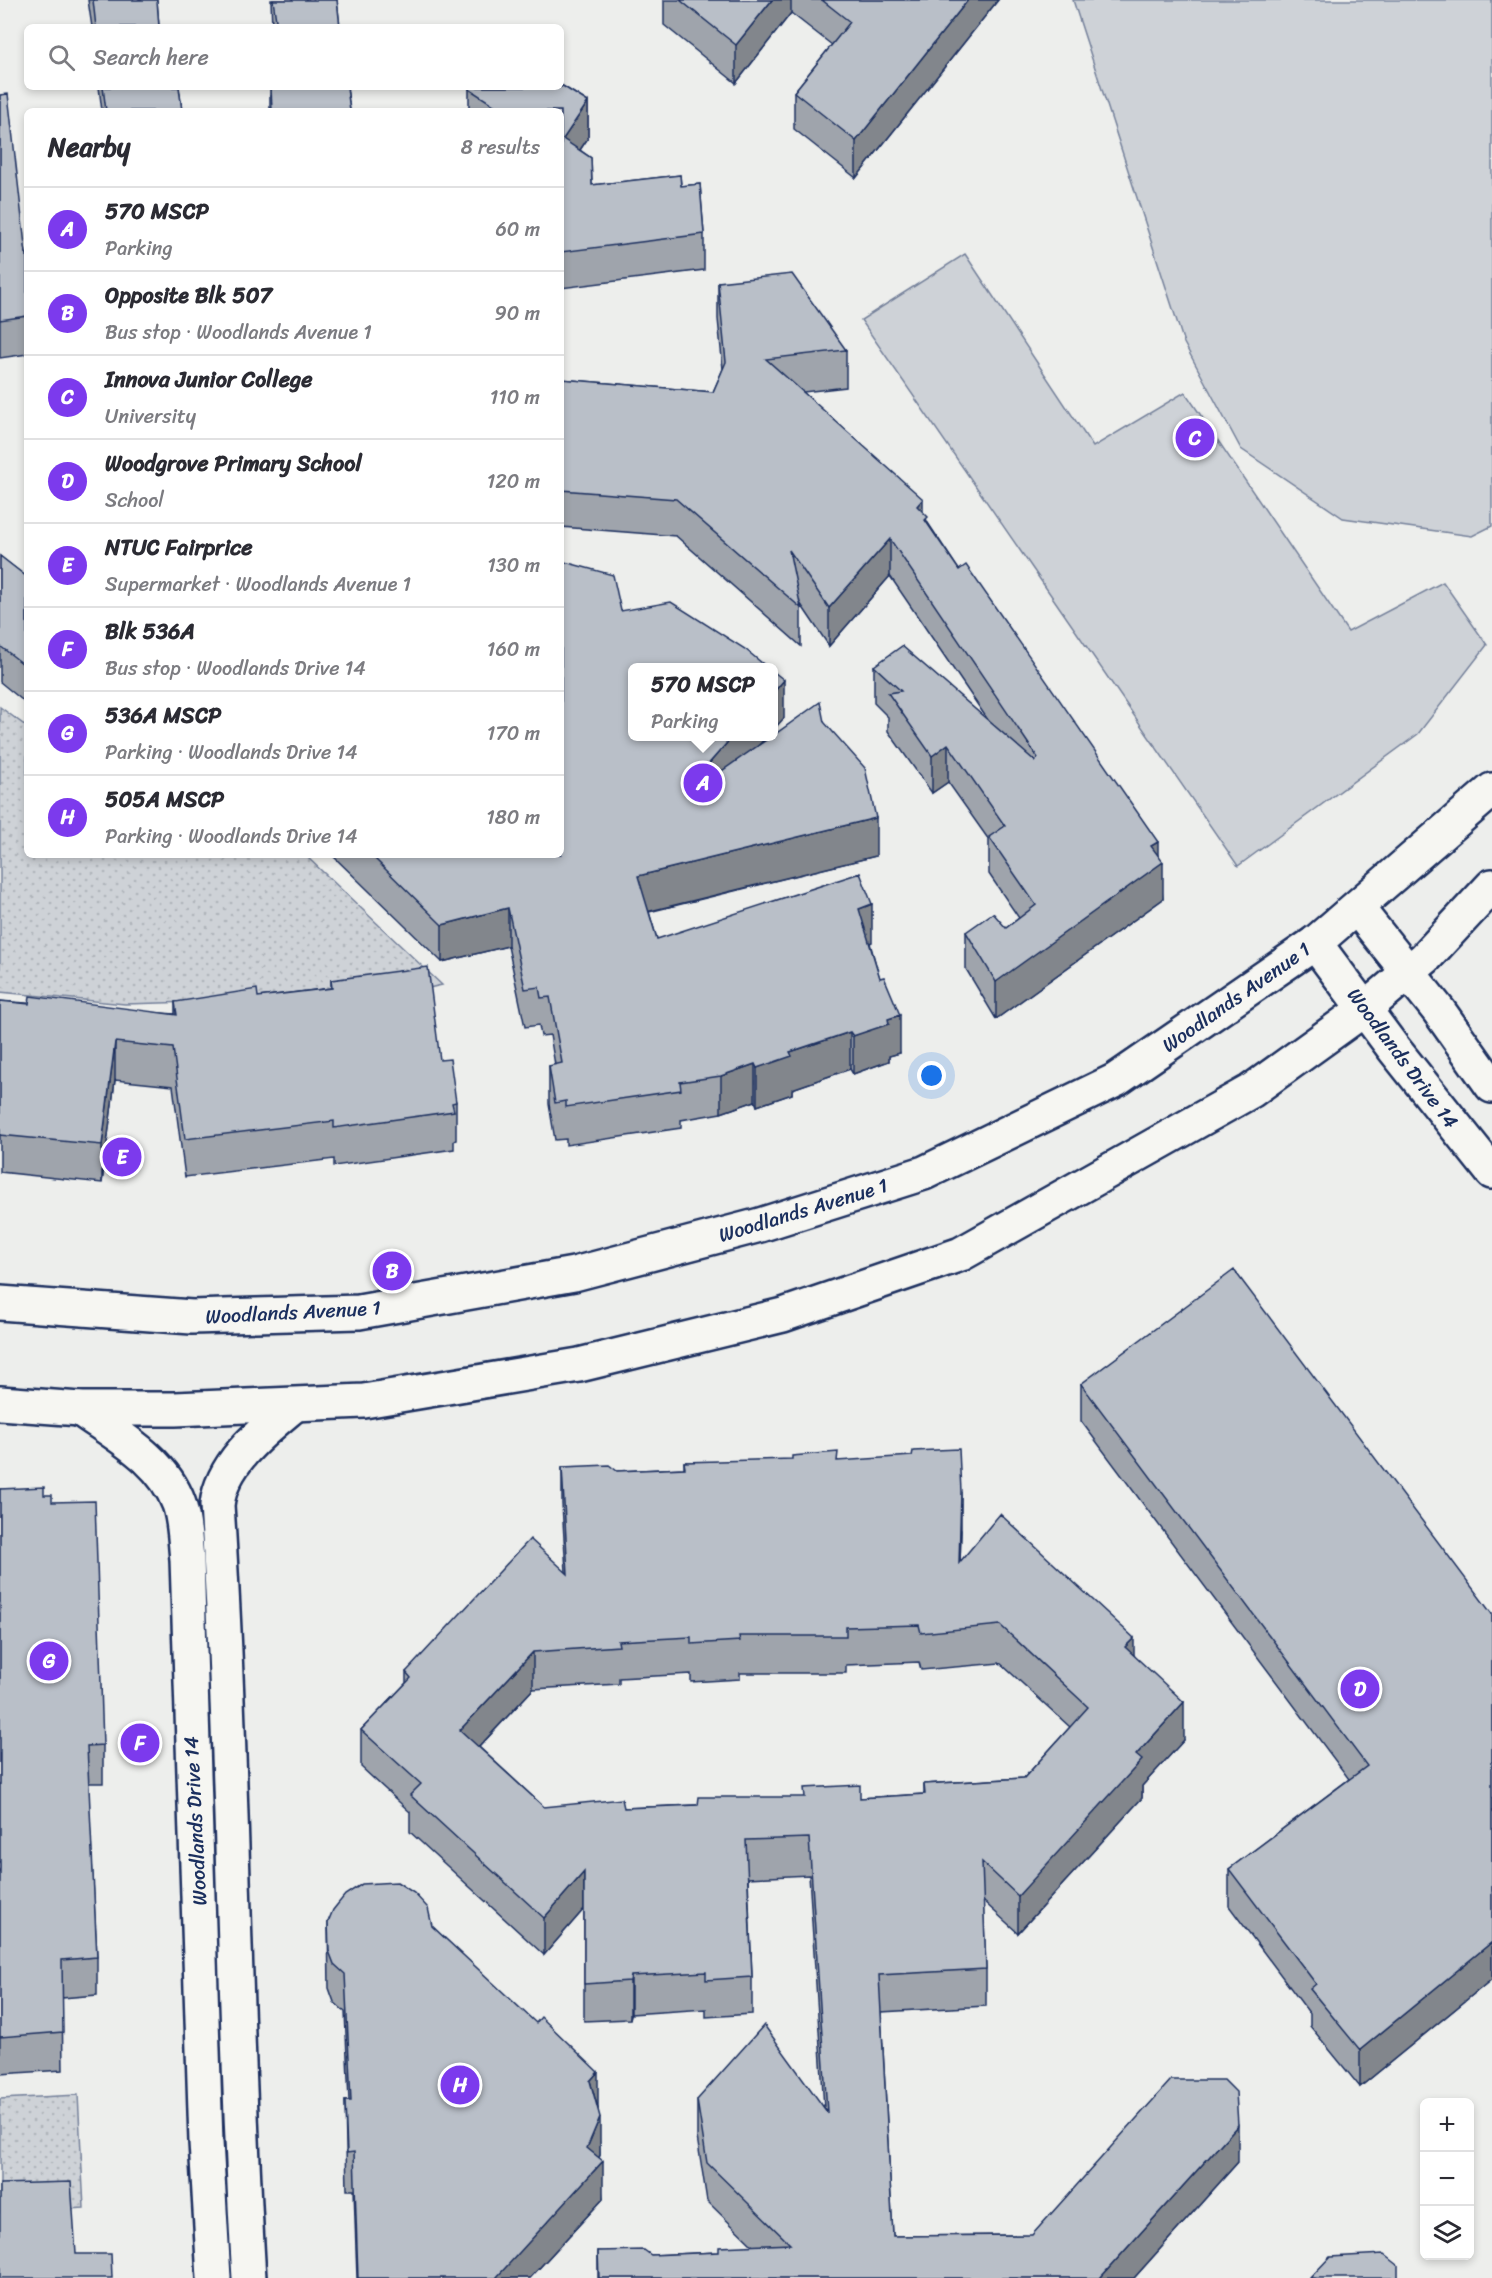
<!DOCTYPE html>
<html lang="en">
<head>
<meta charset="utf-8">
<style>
	body { margin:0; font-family:Sriracha,sans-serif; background:#f7f7f7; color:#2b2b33 }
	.controls { position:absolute; right:18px; bottom:18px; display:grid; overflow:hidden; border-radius:9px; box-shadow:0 3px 9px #0003 }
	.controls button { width:54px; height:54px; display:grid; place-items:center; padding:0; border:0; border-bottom:2px solid #e1e1e2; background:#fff; color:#2b2b33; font:30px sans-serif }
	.you { position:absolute; left:932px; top:1076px; width:21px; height:21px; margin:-15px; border:4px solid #fff; border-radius:50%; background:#1a73e8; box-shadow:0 0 0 9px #1a73e833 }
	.badge { display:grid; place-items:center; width:39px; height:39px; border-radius:50%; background:#7c3aed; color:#fff; font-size:20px; font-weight:700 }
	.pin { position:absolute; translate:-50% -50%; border:3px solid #fff; box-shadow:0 2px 6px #0006 }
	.popup { position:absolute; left:628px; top:663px; width:150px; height:78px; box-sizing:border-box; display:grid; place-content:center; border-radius:9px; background:#fff; filter:drop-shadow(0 2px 4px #0005); font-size:20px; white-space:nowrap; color:#7c7c81 }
	.popup b { font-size:22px; color:#2b2b33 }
	.popup::after { content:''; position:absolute; left:50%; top:100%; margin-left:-12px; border:12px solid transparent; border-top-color:#fff }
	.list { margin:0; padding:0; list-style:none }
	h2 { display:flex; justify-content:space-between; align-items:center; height:78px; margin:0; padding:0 24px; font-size:26px }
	h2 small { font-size:20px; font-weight:400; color:#7c7c81 }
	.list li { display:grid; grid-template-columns:39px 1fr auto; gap:18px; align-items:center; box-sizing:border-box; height:84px; padding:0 24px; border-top:2px solid #e1e1e2 }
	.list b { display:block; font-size:22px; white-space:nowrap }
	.list p { margin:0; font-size:20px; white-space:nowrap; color:#7c7c81 }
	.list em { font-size:20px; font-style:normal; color:#7c7c81 }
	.icon { flex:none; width:33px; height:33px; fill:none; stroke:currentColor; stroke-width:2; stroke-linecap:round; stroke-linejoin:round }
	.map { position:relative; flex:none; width:1492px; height:2278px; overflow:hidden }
	.search { position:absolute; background:#fff; box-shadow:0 3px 9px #0003; left:24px; top:24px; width:540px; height:66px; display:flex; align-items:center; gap:15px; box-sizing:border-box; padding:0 21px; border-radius:9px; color:#7c7c81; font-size:22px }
	.panel { position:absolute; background:#fff; box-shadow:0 3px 9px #0003; left:24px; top:108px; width:540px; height:750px; border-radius:9px }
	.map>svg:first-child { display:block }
	.grass { fill:#ced2d7; stroke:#74809a; stroke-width:1.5 }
	.park { fill:url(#park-dots); stroke:#74809a; stroke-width:1.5 }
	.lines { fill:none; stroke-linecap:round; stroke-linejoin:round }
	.street-casing { stroke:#1b2f5e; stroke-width:38 }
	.secondary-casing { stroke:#1b2f5e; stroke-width:38 }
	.street { stroke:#f6f6f2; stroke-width:33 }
	.secondary { stroke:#f6f6f2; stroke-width:33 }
	.wall { fill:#9fa4ac; stroke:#1b2f5e; stroke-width:1.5; fill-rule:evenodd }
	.shaded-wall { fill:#82868c; stroke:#1b2f5e; stroke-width:1.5 }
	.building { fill:#b9bfc8; stroke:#1b2f5e; stroke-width:1.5; fill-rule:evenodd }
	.labels { text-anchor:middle; stroke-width:5; stroke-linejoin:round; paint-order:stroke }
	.street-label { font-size:20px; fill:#1b2f5e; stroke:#f6f6f2 }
</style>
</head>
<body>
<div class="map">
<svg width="1492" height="2278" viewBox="0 0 1492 2278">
	<defs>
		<pattern id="park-dots" width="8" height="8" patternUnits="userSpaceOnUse" patternTransform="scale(1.5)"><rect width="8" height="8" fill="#ced2d7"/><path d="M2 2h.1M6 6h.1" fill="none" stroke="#b0b5bb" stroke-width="1.8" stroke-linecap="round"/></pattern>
	</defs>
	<rect width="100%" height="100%" fill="#edeeec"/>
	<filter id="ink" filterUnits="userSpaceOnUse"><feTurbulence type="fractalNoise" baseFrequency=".0167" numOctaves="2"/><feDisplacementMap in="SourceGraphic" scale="12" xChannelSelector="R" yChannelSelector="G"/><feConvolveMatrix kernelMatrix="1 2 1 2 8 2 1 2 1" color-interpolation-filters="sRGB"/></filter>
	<g filter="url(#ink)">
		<g class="grass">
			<polygon points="1073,0 1492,0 1492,526 1472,536 1343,518 1241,449 1184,343"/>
			<polygon points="965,254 1093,447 1185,392 1348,632 1443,582 1487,645 1418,734 1238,866 861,320"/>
		</g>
		<g class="park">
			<polygon points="0,707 27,727 27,855 305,855 442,985 393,996 125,1004 0,992"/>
			<polygon points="78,2095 84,2208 0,2213 0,2099"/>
		</g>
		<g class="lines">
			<defs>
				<g id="street">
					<polyline points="1357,908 1439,1011 1492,1086"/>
					<polyline points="1315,943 1394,1049 1492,1172"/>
					<path d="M 80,1409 C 116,1435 163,1459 179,1504 C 185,1521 185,1542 187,1559 L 206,2142 L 214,2278"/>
					<path d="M 249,2278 C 233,2021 234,1762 217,1505 C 222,1462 263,1431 294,1405"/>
				</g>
				<g id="secondary">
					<polyline points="0,1303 192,1317 359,1312 574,1274 760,1225 924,1173 1116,1080 1315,943 1492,790"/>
					<polyline points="0,1403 80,1409 175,1409 364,1401 579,1365 783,1315 961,1254 1251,1091 1366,1008 1425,958 1492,886"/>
				</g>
			</defs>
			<use href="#street" class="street-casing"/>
			<use href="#secondary" class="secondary-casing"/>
			<use href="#street" class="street"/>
			<use href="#secondary" class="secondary"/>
		</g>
		<g class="wall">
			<polygon points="88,0 157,0 159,27 92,27"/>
			<polygon points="271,0 337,0 340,27 272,27"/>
			<polygon points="664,0 998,0 856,178 794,129 794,92 832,45 791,13 736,83 664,25"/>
			<polygon points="561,85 588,102 588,138 580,150 591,158 592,185 680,175 681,186 700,184 704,234 704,270 561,288 561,111 469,111 469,89 470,87 561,87"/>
			<polygon points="99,87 179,87 182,111 102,111"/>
			<polygon points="270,87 347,87 350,111 270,111"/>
			<polygon points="0,95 26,254 27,254 27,354 0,358"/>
			<polygon points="718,282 846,350 846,387 803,392 923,512 928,523 959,570 1158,856 1163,899 996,1019 966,969 966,932 1006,928 1019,918 989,874 989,840 948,782 932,793 888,731 888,717 874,703 874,666 988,720 890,576 829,646 800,603 801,608 801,646 676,536 561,527 561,379 713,392 723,369 718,319"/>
			<polygon points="0,556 27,577 27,704 0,682"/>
			<polygon points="824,722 876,856 649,912 657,939 872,942 870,943 900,1053 889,1056 889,1061 853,1074 850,1069 792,1089 792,1094 757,1106 755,1101 721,1113 681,1120 681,1128 566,1145 566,1139 555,1140 549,1104 549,1066 555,1065 550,1035 541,1036 539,1025 525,1027 508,946 442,962 332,855 561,855 633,736 767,736 760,745"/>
			<polygon points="331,980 440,1060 456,1102 456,1140 454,1141 454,1149 334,1166 334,1159 185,1177 173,1086 115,1080 102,1183 0,1172 0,1001 175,1014 175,1002 258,997 331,988"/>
			<polygon points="1081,1384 1492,1614 1492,1979 1360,2087 1310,2026 1310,2014 1229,1906 1229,1869 1349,1779 1081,1421"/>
			<path d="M 838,1461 L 961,1530 L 960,1562 L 1134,1655 L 1184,1740 L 1142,1786 L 1142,1798 L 1018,1933 L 983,1901 L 986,1969 L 986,2006 L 881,2012 L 893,2236 L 1032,2235 L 1238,2162 L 1134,2278 L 598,2278 L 598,2251 L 651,2255 L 719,2252 L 753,2246 L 707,2201 L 697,2137 L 697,2100 L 824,2108 L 809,1875 L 748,1878 L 752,1977 L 752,2014 L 706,2017 L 706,2009 L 631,2014 L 630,2019 L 584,2021 L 584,1909 L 544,1955 L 410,1832 L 410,1812 L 361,1767 L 361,1730 L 406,1683 L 406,1672 L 566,1572 L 562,1504 L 562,1467 L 617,1471 L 684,1468 L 684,1462 ZM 919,1662 L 921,1670 L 1000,1663 L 1070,1727 L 1024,1778 L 924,1784 L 924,1794 L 860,1798 L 624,1808 L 544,1807 L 479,1747 L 533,1689 L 619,1684 L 619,1678 L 691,1674 L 691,1682 L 740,1679 L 740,1673 L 846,1673 L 846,1665 Z"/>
			<polygon points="0,1489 44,1495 52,1502 103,1745 103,1783 88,1783 97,1957 97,1995 62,1998 63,2070 0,2074"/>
			<polygon points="328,1922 432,1926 598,2108 600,2155 599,2158 603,2199 530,2278 357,2278 354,2190 347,2190 345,2101 349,2101 345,2012 334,2002 329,1988"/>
		</g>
		<g class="shaded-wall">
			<polygon points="772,0 791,0 791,13 736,83 736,45"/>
			<polygon points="968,0 998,0 856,178 856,141"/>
			<polygon points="588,102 588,138 563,175 563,139"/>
			<polygon points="923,499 923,537 917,506"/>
			<polygon points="890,539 890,576 829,646 829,608"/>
			<polygon points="784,680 784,718 774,729 774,692"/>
			<polygon points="733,736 767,736 705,806 705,768"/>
			<polygon points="948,744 948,782 932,793 932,756"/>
			<polygon points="876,818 876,856 638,914 638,876"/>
			<polygon points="1158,842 1158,865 1163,862 1163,899 996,1019 996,982 1151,846"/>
			<polygon points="872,904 872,942 859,947 859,909"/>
			<polygon points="508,908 508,946 442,962 442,925"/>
			<polygon points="900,1015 900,1053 889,1056 889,1061 853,1074 853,1036 888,1019"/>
			<polygon points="850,1032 850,1069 792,1089 792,1094 757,1106 757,1068 790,1052"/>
			<polygon points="115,1042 115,1080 102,1183 102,1145"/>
			<polygon points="755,1064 755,1101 721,1113 721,1076"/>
			<polygon points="961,1492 961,1530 959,1601 959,1563"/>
			<polygon points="1134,1638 1134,1676 1125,1647"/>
			<polygon points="533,1652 533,1689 460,1767 460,1730"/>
			<polygon points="1184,1702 1184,1740 1142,1786 1142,1798 1018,1933 1018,1896 1136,1755"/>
			<polygon points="584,1872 584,1909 544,1955 544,1918"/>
			<polygon points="1492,1942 1492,1979 1360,2087 1360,2050"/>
			<polygon points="631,1976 631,2014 630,2019 630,1981"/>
			<polygon points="598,2072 598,2109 590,2081"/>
			<polygon points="600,2117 600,2155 593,2172 603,2161 603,2199 530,2278 496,2278 587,2148"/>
			<polygon points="1238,2125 1238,2162 1134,2278 1100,2278"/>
		</g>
		<g class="building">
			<polygon points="93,0 157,0 159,27 96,27"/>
			<polygon points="273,0 337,0 340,27 277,27"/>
			<polygon points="680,0 772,0 736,45"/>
			<polygon points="822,0 968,0 856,141 794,92 850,22"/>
			<polygon points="561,85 588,102 563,139 591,158 592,185 680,175 681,186 700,184 704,234 561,252 561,111 503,111 469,89 470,87 561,87"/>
			<polygon points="103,87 179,87 182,111 106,111"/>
			<polygon points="271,87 347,87 350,111 272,111"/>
			<polygon points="8,94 26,254 27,254 27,316 0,320 0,95"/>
			<polygon points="792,274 846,350 766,359 923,499 917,506 928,517 925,520 959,570 966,565 1158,842 1151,846 1163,862 996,982 966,932 993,913 1006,928 1036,905 989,837 1005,826 948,744 932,756 888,693 901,691 874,666 902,646 1035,761 1038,758 890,539 829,608 789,550 801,608 676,499 561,490 561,379 713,392 726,362 718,282"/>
			<polygon points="0,556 27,577 27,667 0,646"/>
			<polygon points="561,561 613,575 621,611 671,602 745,649 768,668 633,668 633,736 733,736 705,768 713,777 772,736 774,736 774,735 820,702 824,722 865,768 876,818 638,876 657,939 860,873 872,904 859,909 880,978 884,977 900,1015 888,1019 889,1024 853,1036 850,1032 790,1052 792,1056 757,1068 755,1064 721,1076 680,1082 681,1090 566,1107 566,1101 555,1103 549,1066 562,1063 550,997 541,998 539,987 525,989 508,908 442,925 371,855 561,855"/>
			<polygon points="774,672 784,680 774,692"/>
			<polygon points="428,967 440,1060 450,1059 456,1102 452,1103 454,1111 334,1128 334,1121 185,1139 173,1048 115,1042 102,1145 0,1135 0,1001 29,1004 30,996 177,1015 175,1002 257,989 258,997 332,988 331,980"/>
			<polygon points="1234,1270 1492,1614 1492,1942 1360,2050 1310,1989 1316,1984 1229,1869 1367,1766 1081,1384"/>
			<path d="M 959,1449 L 961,1492 L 959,1563 L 1000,1514 L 1134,1638 L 1125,1647 L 1184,1702 L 1136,1755 L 1142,1760 L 1018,1896 L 982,1862 L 986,1969 L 879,1975 L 893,2236 L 1032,2235 L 1171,2080 L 1224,2080 L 1236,2092 L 1238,2125 L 1100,2278 L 599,2278 L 598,2251 L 644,2250 L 651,2255 L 719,2252 L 719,2247 L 790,2244 L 707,2163 L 697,2100 L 764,2025 L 827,2112 L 809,1838 L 746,1840 L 752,1977 L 706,1980 L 706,1972 L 631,1976 L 630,1981 L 584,1984 L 584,1872 L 544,1918 L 410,1795 L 421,1784 L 361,1730 L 411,1678 L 406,1672 L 530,1539 L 568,1574 L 562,1467 L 609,1465 L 617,1471 L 685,1468 L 684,1462 L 792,1459 L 792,1456 L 838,1452 L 837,1461 L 912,1456 L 913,1451 ZM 919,1625 L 921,1633 L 1000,1625 L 1088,1707 L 1024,1778 L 924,1784 L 925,1794 L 860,1798 L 860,1785 L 804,1788 L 805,1797 L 699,1797 L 698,1805 L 624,1808 L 622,1799 L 544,1807 L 460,1730 L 533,1652 L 619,1646 L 618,1641 L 691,1637 L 691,1644 L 740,1641 L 739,1636 L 846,1636 L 846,1627 Z"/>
			<polygon points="44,1487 44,1495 52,1495 52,1502 95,1501 103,1745 87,1746 97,1957 62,1960 63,2032 0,2037 0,1489"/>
			<polygon points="397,1882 414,1893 428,1908 432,1926 536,2023 541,2017 598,2072 590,2081 600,2117 587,2148 603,2161 496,2278 358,2278 354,2152 347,2153 345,2101 351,2101 345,1974 334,1964 329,1951 328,1922 333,1910 345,1895 362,1884"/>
			<polygon points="71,2182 76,2254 111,2254 112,2278 0,2278 0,2184"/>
			<polygon points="1384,2254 1398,2265 1398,2278 1310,2278 1330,2257"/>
		</g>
	</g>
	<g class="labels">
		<g class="street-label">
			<text transform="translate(1236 997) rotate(-35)" y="7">Woodlands Avenue 1</text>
			<text transform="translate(1403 1058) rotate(53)" y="7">Woodlands Drive 14</text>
			<text transform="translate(803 1210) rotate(-17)" y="7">Woodlands Avenue 1</text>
			<text transform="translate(293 1312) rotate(-3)" y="7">Woodlands Avenue 1</text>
			<text transform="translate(195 1821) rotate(-93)" y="7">Woodlands Drive 14</text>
		</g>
	</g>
</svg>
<div class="controls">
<button>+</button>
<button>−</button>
<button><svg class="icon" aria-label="layers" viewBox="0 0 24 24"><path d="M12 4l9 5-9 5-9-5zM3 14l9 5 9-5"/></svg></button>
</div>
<div class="you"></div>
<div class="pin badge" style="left:703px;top:783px">A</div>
<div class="popup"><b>570 MSCP</b>Parking</div>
<div class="pin badge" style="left:392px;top:1271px">B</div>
<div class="pin badge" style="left:1195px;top:438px">C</div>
<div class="pin badge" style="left:1360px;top:1689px">D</div>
<div class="pin badge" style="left:122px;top:1157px">E</div>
<div class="pin badge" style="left:140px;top:1743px">F</div>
<div class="pin badge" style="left:49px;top:1661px">G</div>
<div class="pin badge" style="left:460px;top:2085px">H</div>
<div class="search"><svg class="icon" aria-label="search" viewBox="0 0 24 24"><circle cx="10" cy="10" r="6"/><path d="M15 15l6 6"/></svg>Search here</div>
<section class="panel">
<h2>Nearby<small>8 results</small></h2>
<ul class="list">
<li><span class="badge">A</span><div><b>570 MSCP</b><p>Parking</p></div><em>60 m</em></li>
<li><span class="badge">B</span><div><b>Opposite Blk 507</b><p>Bus stop · Woodlands Avenue 1</p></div><em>90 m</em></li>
<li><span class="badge">C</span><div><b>Innova Junior College</b><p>University</p></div><em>110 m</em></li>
<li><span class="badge">D</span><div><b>Woodgrove Primary School</b><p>School</p></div><em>120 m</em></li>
<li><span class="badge">E</span><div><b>NTUC Fairprice</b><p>Supermarket · Woodlands Avenue 1</p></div><em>130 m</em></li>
<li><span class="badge">F</span><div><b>Blk 536A</b><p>Bus stop · Woodlands Drive 14</p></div><em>160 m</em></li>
<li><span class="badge">G</span><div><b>536A MSCP</b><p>Parking · Woodlands Drive 14</p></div><em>170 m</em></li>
<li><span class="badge">H</span><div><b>505A MSCP</b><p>Parking · Woodlands Drive 14</p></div><em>180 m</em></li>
</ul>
</section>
</div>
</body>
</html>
